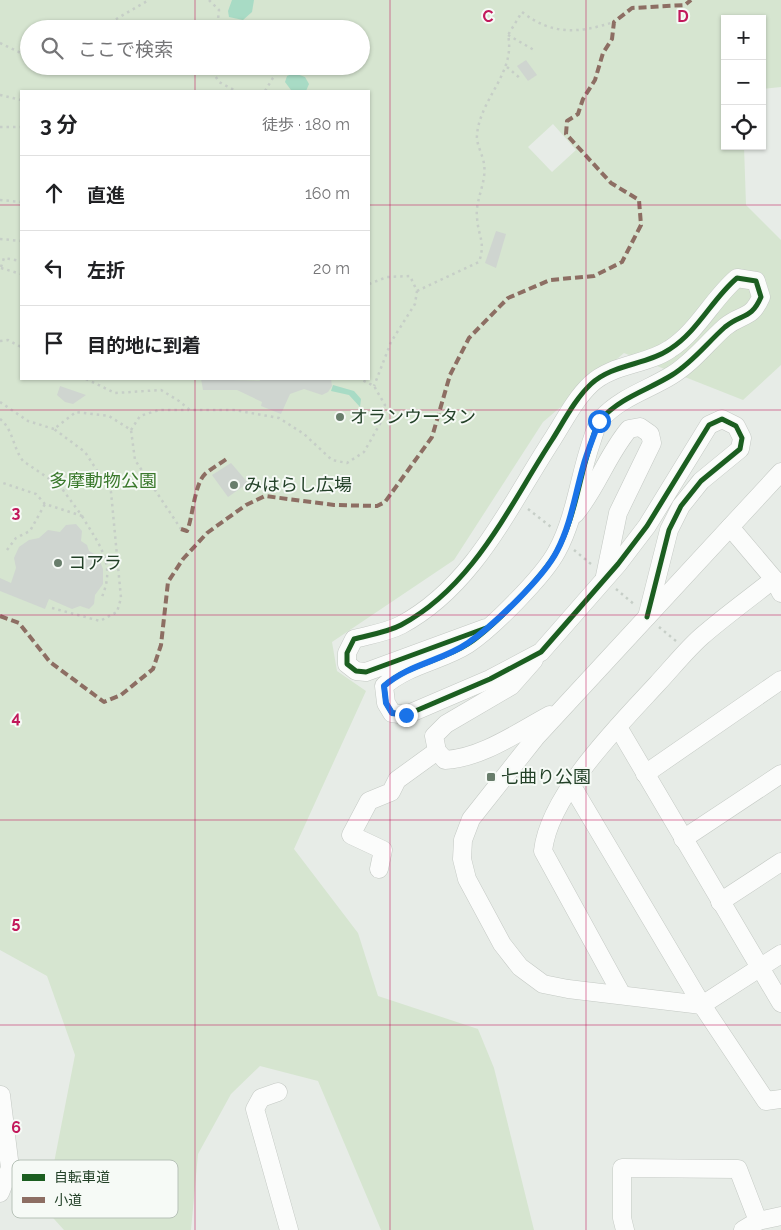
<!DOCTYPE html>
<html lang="ja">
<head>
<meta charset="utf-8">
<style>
	body { margin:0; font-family:Raleway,"Noto Sans JP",sans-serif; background:#f6f6f6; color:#202124 }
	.controls { position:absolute; right:15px; top:15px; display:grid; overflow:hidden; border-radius:0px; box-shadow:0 1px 4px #0004 }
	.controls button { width:45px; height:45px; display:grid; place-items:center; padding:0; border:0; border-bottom:1px solid #e0e0e0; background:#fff; color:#202124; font:25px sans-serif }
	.stop { position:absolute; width:15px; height:15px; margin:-11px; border:4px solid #1a73e8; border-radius:50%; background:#fff }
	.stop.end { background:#1a73e8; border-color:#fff; box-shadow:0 1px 5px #0008 }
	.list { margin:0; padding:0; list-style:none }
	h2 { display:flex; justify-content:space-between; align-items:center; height:65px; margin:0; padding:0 20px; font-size:21px }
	h2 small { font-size:16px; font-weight:400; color:#757577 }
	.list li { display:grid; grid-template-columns:32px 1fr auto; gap:15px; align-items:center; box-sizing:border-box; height:75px; padding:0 20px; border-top:1px solid #e0e0e0 }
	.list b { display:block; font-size:19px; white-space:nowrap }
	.list em { font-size:16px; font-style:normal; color:#757577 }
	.icon { flex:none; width:28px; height:28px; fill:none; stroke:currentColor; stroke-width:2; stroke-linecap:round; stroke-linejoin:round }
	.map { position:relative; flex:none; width:781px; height:1230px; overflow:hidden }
	.search { position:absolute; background:#fff; box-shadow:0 1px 4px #0004; left:20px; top:20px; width:350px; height:55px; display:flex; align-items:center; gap:12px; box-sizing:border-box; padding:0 18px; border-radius:28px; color:#757577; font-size:19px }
	.panel { position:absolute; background:#fff; box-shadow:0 1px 4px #0004; left:20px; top:90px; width:350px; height:290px; border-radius:0px }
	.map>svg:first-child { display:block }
	.green { fill:#d6e5d0; fill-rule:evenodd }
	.water { fill:#a8dbc5 }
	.building { fill:#cfd5d0 }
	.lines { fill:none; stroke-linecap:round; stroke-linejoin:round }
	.minor-casing { stroke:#c4c9c4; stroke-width:19 }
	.path { stroke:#c6cec7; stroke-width:2.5; stroke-dasharray:2.5 4; stroke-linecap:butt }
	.minor { stroke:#fbfcfb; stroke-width:18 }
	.quiet { stroke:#8d6e63; stroke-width:4; stroke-dasharray:8 4; stroke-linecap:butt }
	.cycleway-casing { stroke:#f6faf6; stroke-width:8 }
	.cycleway { stroke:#1b5e20; stroke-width:5 }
	.route { stroke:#1a73e8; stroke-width:6 }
	.grid { fill:none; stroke:#c2185b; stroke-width:1; stroke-opacity:0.55 }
	.poi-dot { fill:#687d6b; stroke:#f6faf6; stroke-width:2 }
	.labels { text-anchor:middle; stroke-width:4; stroke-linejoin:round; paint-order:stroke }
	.poi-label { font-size:18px; fill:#234128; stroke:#f6faf6; text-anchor:start }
	.park-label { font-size:18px; fill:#3a792c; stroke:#f6faf6 }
	.key { fill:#f6faf6; stroke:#b7c2b8; stroke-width:1 }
	.key-label { font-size:14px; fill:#234128 }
	.grid-label { font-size:16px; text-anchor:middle; font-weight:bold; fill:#c2185b; stroke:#f6faf6; stroke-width:4; stroke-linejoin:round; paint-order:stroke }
</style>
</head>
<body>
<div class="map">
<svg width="781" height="1230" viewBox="0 0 781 1230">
	<rect width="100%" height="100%" fill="#e7ece7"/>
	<path class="green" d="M 0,0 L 781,0 L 781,87 L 762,89 L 762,19 L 725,19 L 725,146 L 744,146 L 746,205 L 781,240 L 781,365 L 743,400 L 624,353 L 543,422 L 454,560 L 332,642 L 337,671 L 366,691 L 294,849 L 358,933 L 378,996 L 478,1029 L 494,1068 L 534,1230 L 381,1230 L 318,1081 L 260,1066 L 231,1094 L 198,1154 L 191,1230 L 64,1230 L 45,1209 L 75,1055 L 47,976 L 0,950 ZM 29,29 L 361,29 L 361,66 L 29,66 ZM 21,91 L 369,91 L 369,379 L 21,379 ZM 553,124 L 576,150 L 552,172 L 528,147 Z"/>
	<g class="water">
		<polygon points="232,0 254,0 252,12 243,20 229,17 228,11"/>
		<polygon points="294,73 305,77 309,84 306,91 291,90 285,82 287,76"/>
		<polygon points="333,385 354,391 361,399 360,407 349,395 331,391"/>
	</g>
	<g class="building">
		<polygon points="526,60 537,75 528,81 517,66"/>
		<polygon points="496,231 506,234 496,268 485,263"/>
		<polygon points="201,379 260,381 259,379 331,379 332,386 328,392 322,395 304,389 290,394 281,414 261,406 262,402 237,390 203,390"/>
		<polygon points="60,386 86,395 73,404 65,402 57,395"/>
		<polygon points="231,463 248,483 228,497 212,475"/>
		<polygon points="76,524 82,531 81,541 87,545 89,551 98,556 103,569 103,584 95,595 94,604 89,609 80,606 72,609 49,599 45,609 0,591 0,578 11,583 16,568 14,558 19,547 29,540 39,538 48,530 60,532 66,525"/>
	</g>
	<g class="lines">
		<defs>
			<g id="minor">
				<polyline points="781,472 536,737 471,819 463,840 462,859 467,879 502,944 520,967 543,984 568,989 702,1005 781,954"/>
				<path d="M 575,514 C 597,488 607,455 629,429 L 640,427 L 650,434 L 652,443 L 618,513 L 605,576"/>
				<polyline points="730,527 774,579 781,593"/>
				<path d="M 486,628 L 366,672 L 356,671 L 347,664 L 347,653 L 354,639 C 369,635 388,632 401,625 C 474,586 509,506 552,440 C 564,421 575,399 591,384 C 612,364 647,365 670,349 C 698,331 713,298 737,278 L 756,281 L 761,297 C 751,320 742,313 725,327 C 707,343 692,363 672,375 C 648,390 621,397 601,419 C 596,424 594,435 591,443 C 579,478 575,518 557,551 C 544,576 492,628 468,644 C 442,661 409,664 384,686 L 386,703 L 392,713 L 406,715 L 490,679 L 541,652 L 618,564 L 647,526 L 709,425 L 722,419 L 736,426 L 742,438 L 740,449 L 701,481 L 681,506 L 669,530 L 647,617"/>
				<path d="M 534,660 L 511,686 L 446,724 L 434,736 L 437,751 L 445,760 C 482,758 518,732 550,715"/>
				<polyline points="618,727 781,1003"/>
				<polyline points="645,774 781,680"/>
				<polyline points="572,786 702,1005 766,1101 781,1099"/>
				<polyline points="683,839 781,774"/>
				<polyline points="379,869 383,850 351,835 369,801 391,792 397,780 437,751"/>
				<polyline points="720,902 781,862"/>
				<path d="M 622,995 L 543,851 C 549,795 619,725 657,684 C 672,668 686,650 702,636 C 725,616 750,598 774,579"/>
				<polyline points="278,1092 261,1098 255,1109 289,1230"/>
				<polyline points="0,1193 10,1168 1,1095"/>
				<polyline points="625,1230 622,1218 622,1168 738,1169 758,1221"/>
				<polyline points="743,1230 758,1221 781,1216"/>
			</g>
		</defs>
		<use href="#minor" class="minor-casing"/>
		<g class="path">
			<polyline points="209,0 219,10 217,29"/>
			<polyline points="99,29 149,0"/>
			<polyline points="508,35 534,50"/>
			<polyline points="0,43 29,57"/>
			<polyline points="209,66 219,82 236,91"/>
			<polyline points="507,67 521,79"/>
			<polyline points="265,91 279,68"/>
			<polyline points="0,95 21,100"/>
			<polyline points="0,127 21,127"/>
			<polyline points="0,200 21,202"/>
			<polyline points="0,239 21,241"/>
			<polyline points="1,267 4,258 21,261"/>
			<polyline points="1,268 21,274"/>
			<polyline points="369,284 387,277 410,276 417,291 415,304 391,342 374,386"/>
			<path d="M 417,291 L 479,262 C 486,241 478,237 477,217 C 475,200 487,182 484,164 C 483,155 476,144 477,135 C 480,98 516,73 508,35 L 522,12 C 553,36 579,33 614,22"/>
			<polyline points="0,341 8,340 21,347"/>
			<polyline points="86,379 115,393 161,390 179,401 190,410 234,410 279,418 304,434 332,460 347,463 364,452 381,422 385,405 374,386 360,379"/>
			<polyline points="0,402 28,421 54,429"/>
			<path d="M 0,419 C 13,429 13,448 23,461 L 60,486 L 82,516 L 45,504 L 36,494 L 0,482"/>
			<polyline points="131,430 140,416 159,410 189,410"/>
			<polyline points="528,509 551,527"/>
			<path d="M 82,516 C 99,545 117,564 101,599"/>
			<polyline points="7,550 16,538 30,531 45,504"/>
			<polyline points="574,550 591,564"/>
			<polyline points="616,589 635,605"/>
			<polyline points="52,608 100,621 117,612 121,598 111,492 85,452 54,429 76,412 109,416 131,430 135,460 181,529"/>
			<polyline points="659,627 676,641"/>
		</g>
		<use href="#minor" class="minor"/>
		<g class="quiet">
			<path d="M 181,529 L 187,531 C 193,517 194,485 205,474 C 212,468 221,463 228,458"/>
			<polyline points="0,616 19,623 50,662 104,702 121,695 153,669 161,645 168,582 183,559 207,533 246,505 265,496 334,505 377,506 385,502 432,437 450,375 469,338 508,298 550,280 594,276 622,262 641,225 639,200 611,183 566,134 567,121 578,114 583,99 595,80 603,53 612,39 614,22 632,8 685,5 691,0"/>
		</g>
		<defs>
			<path id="cycleway" d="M 486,628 L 366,672 L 356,671 L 347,664 L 347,653 L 354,639 C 369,635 388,632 401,625 C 474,586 509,506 552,440 C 564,421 575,399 591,384 C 612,364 647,365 670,349 C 698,331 713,298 737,278 L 756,281 L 761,297 C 751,320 742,313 725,327 C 707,343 692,363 672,375 C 648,390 621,397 601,419 C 596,424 594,435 591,443 C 579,478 575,518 557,551 C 544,576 492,628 468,644 C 442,661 409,664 384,686 L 386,703 L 392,713 L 406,715 L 490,679 L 541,652 L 618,564 L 647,526 L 709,425 L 722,419 L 736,426 L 742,438 L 740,449 L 701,481 L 681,506 L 669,530 L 647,617"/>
		</defs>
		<use href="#cycleway" class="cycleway-casing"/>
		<use href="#cycleway" class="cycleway"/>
	</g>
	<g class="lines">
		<path class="route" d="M 406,715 L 392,713 L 386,703 L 384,686 C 409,664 442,661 468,643 C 493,626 544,577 557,551 C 571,524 575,495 583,467 C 587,452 594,436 599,421"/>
	</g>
	<path class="grid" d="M 195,0 L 195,29M 390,0 L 390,1230M 586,0 L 586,1230M 195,66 L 195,91M 0,205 L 21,205M 369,205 L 781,205M 195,379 L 195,1230M 0,410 L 781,410M 0,615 L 781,615M 0,820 L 781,820M 0,1025 L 781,1025"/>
	<g class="poi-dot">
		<circle cx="340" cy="417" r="5"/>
		<circle cx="234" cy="485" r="5"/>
		<circle cx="58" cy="563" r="5"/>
		<rect x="486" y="772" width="10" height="10" rx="2.5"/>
	</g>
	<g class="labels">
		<g class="poi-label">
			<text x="350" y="423">オランウータン</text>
			<text x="244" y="491">みはらし広場</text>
			<text x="68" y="569">コアラ</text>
			<text x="501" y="783">七曲り公園</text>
		</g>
		<g class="park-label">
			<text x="103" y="487">多摩動物公園</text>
		</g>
	</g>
	<rect x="12" y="1160" width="166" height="58" rx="8" class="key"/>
	<rect x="22" y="1174" width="23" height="7" fill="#1b5e20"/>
	<rect x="22" y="1197" width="23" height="6" fill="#8d6e63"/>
	<g class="key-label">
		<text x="54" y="1182">自転車道</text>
		<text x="54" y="1205">小道</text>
	</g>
	<g class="grid-label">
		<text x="488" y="22">C</text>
		<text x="683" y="22">D</text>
		<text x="16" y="518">3</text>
		<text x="16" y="723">4</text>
		<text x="16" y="928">5</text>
		<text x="16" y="1133">6</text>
	</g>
</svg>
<div class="controls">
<button>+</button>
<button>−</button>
<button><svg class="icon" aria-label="locate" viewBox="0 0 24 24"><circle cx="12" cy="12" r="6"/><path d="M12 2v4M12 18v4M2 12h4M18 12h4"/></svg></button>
</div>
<div class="stop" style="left:599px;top:421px"></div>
<div class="stop end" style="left:406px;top:715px"></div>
<div class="search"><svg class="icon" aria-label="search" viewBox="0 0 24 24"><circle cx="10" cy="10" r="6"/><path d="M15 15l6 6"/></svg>ここで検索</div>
<section class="panel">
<h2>3 分<small>徒歩 · 180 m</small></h2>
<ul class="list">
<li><svg class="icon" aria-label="ahead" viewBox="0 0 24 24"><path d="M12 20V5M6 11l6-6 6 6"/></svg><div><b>直進</b></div><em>160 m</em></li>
<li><svg class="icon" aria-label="left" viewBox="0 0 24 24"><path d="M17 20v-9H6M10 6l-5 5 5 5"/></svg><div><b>左折</b></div><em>20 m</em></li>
<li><svg class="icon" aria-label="arrive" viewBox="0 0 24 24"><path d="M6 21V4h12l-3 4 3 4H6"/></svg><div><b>目的地に到着</b></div></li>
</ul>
</section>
</div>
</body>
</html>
